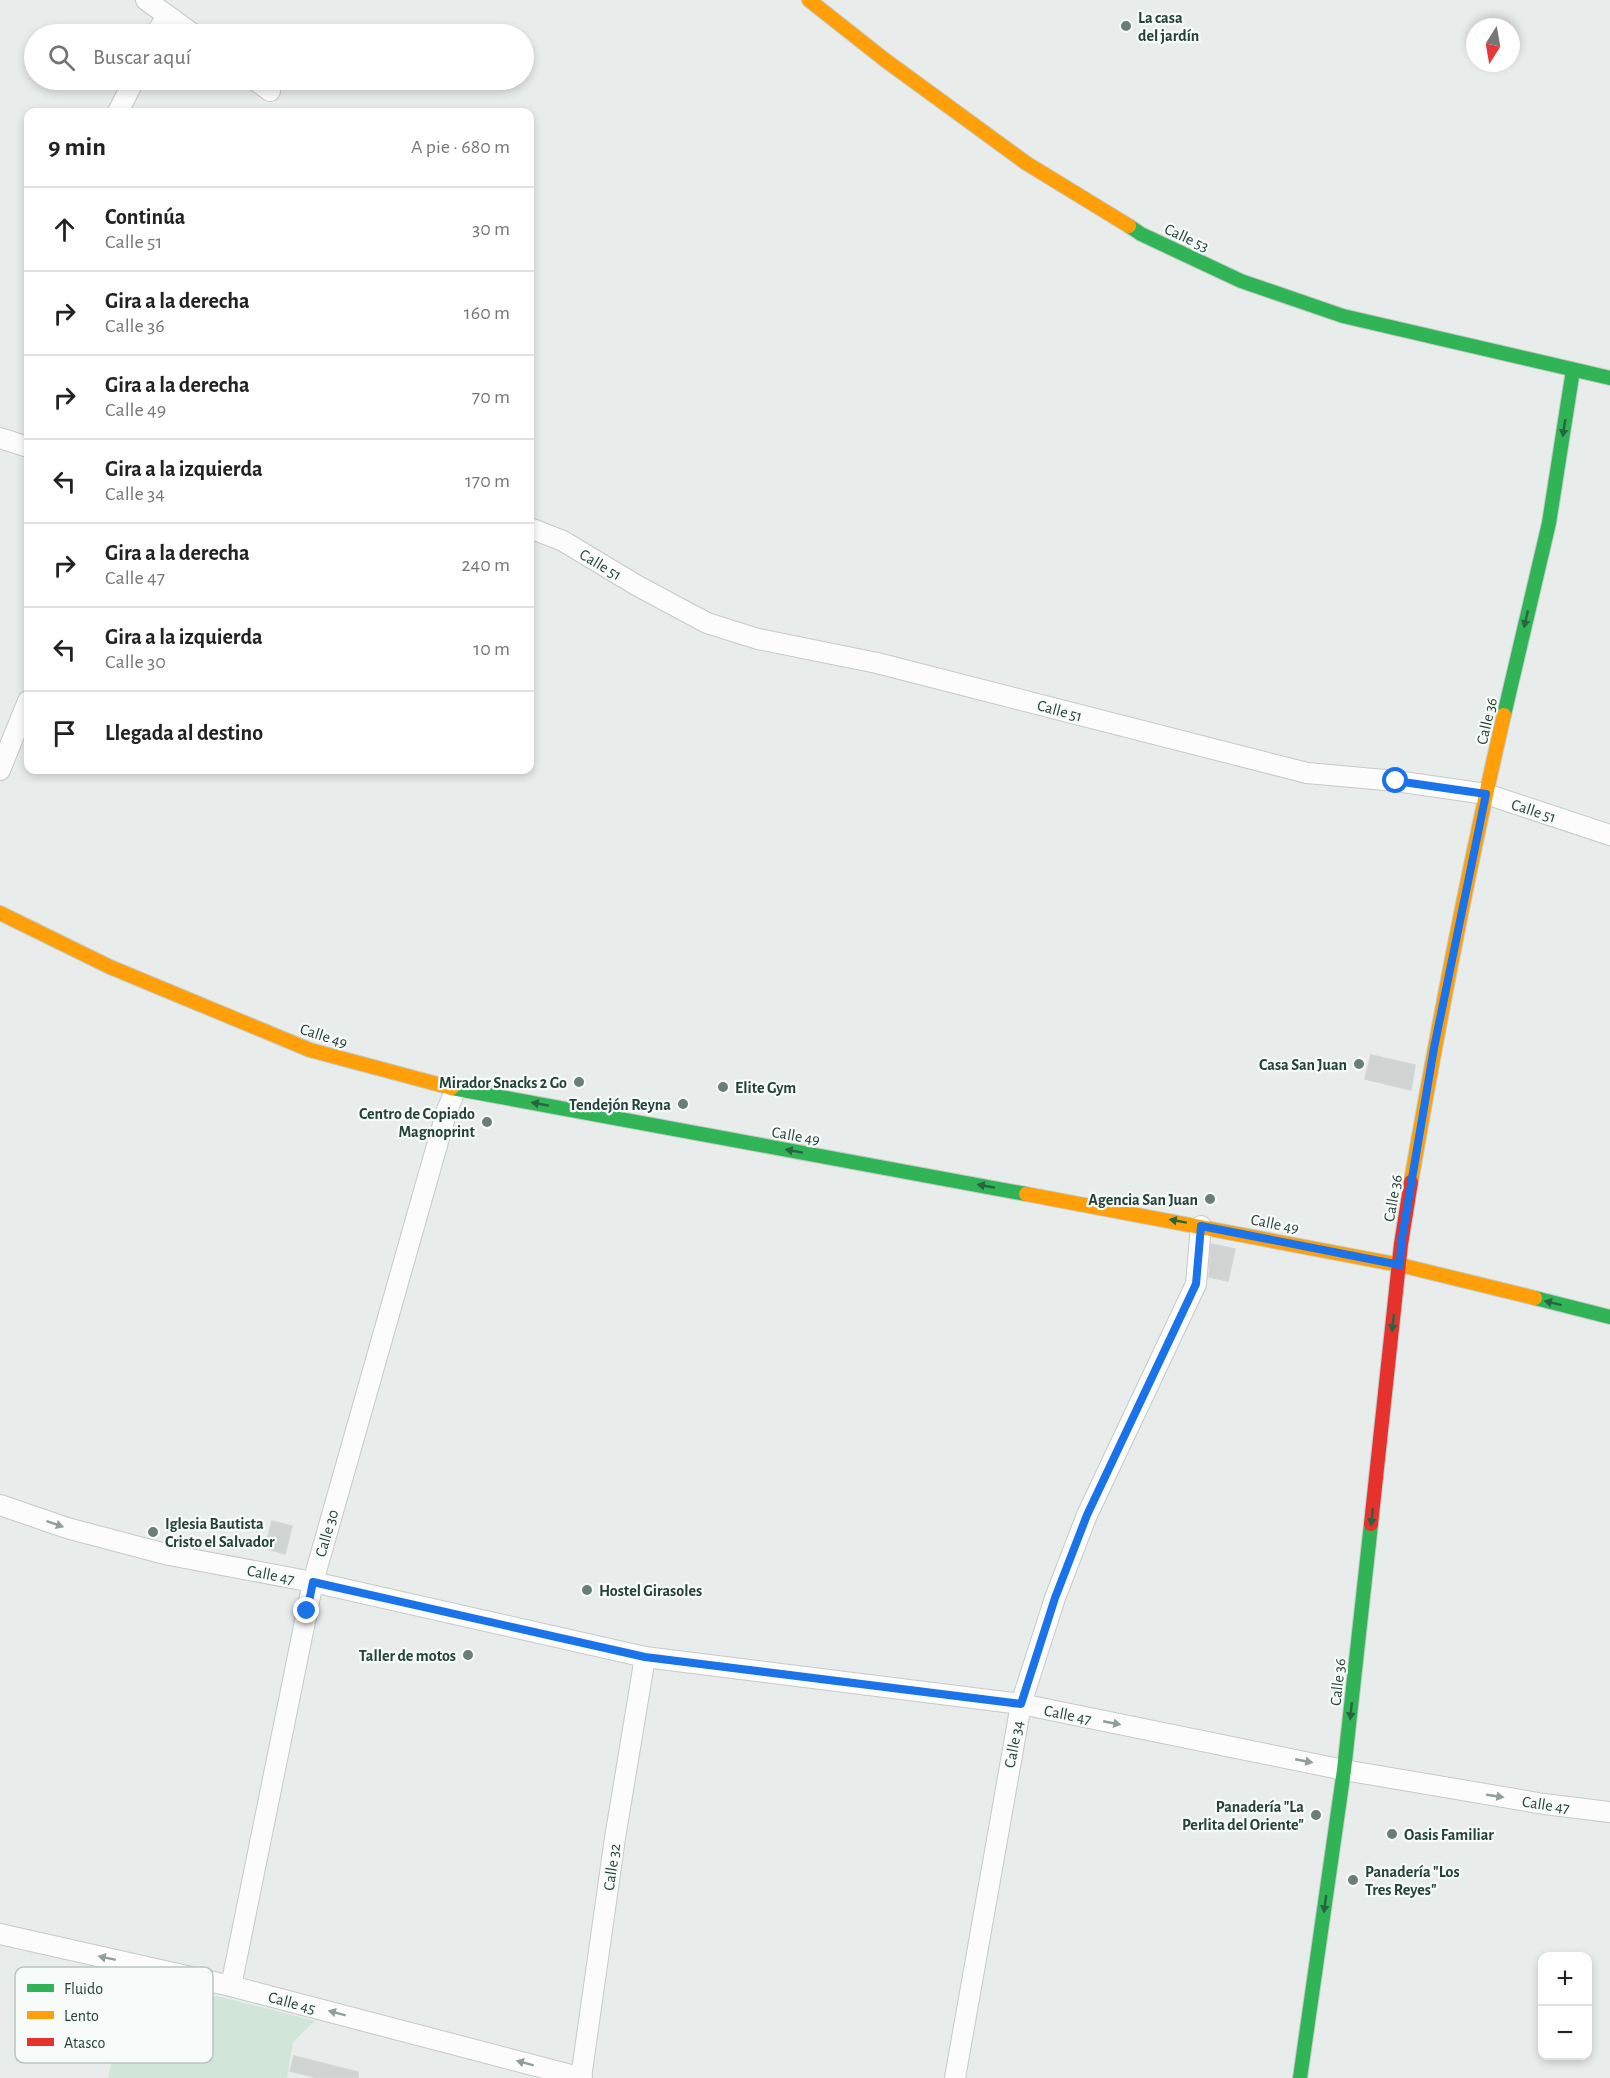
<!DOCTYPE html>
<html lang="es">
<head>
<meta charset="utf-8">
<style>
	body { margin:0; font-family:"Alegreya Sans",sans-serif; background:#f2f2f2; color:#222 }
	.controls { position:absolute; right:18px; bottom:18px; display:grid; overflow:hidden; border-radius:12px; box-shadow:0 3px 9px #0003 }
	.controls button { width:54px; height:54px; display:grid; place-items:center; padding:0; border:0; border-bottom:2px solid #e0e0e0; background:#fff; color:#222; font:30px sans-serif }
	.compass { position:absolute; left:1466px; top:18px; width:54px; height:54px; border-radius:50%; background:#fff; box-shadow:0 3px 9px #0003; rotate:191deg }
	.stop { position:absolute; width:18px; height:18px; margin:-14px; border:4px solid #1a73e8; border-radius:50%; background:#fff }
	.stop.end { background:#1a73e8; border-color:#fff; box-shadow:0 2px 6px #0008 }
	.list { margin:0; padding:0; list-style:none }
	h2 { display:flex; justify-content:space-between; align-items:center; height:78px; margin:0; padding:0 24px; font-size:26px }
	h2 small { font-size:20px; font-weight:400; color:#767676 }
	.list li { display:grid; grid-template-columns:39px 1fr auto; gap:18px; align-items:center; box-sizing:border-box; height:84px; padding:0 24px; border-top:2px solid #e0e0e0 }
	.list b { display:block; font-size:22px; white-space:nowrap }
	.list p { margin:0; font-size:20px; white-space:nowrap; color:#767676 }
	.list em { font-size:20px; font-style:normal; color:#767676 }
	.icon { flex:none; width:33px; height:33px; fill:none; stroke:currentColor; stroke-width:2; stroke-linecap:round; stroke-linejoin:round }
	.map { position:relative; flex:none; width:1610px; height:2078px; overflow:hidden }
	.search { position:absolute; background:#fff; box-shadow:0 3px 9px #0003; left:24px; top:24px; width:510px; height:66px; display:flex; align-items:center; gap:15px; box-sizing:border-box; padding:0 21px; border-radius:33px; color:#767676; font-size:22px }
	.panel { position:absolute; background:#fff; box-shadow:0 3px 9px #0003; left:24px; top:108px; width:510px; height:666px; border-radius:12px }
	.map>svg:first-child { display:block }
	.green { fill:#d1e6d8 }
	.building { fill:#cfd4d2; stroke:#d1d6d4; stroke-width:1.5 }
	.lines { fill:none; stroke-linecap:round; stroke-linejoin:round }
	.street-casing { stroke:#c5cac8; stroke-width:22 }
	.fast-casing { stroke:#c3cbc8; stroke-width:16 }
	.slow-casing { stroke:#c3cbc8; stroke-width:16 }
	.jam-casing { stroke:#c3cbc8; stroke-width:16 }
	.street { stroke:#fcfcfc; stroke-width:20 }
	.fast { stroke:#30b455; stroke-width:14 }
	.slow { stroke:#ff9f0a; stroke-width:14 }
	.jam { stroke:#e5322d; stroke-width:14 }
	.oneway { fill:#286442 }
	.oneway2 { fill:#909f9b }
	.route { stroke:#1a73e8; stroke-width:8 }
	.poi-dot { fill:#697e78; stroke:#f7fbf9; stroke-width:2 }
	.labels { text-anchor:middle; stroke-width:4.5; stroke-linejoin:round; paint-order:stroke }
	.poi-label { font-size:16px; font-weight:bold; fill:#24423a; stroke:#f7fbf9; text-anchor:end }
	.street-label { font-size:16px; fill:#24423a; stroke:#f7fbf9 }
	.key { fill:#f7fbf9; stroke:#b8c4c0; stroke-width:1.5 }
	.key-label { font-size:16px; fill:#24423a }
</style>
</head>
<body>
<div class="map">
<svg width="1610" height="2078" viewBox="0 0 1610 2078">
	<rect width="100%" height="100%" fill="#e8edeb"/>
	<polygon class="green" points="153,1980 315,2021 293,2042 287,2078 108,2078 117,2038 132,2041 140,2008 148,2009"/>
	<g class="building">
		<polygon points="1371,1055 1415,1065 1411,1090 1365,1079"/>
		<polygon points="1211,1244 1235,1249 1228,1281 1209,1277"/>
		<polygon points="272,1521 292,1526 285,1554 265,1548"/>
		<polygon points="294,2056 358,2072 358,2078 318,2078 290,2071"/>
	</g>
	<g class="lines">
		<defs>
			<g id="street">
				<polyline points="146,0 193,34"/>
				<polyline points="156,34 167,16"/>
				<polyline points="255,80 270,91"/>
				<polyline points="118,112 134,80"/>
				<polyline points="0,438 28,447"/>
				<polyline points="530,528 563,541 636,585 707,623 758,639 877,663 1307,773 1396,781 1486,794 1610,835"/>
				<polyline points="0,770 28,701"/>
				<polyline points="0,1505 67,1528 169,1555 313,1582 645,1657 1021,1704 1344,1770 1544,1804 1610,1812"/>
				<polyline points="0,1934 231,1986 582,2078"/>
				<polyline points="231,1986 313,1582 447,1110 456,1089"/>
				<polyline points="581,2078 615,1838 645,1657"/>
				<polyline points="955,2078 1021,1704 1055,1598 1087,1515 1196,1284 1201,1226"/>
			</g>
			<g id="fast">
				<polyline points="1129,226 1141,234 1241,281 1343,316 1610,378"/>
				<polyline points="1504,715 1549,523 1573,370"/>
				<polyline points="452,1088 1026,1194"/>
				<polyline points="1535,1298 1610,1317"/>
				<polyline points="1300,2078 1344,1770 1371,1524"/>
			</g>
			<g id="slow">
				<polyline points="809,0 885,60 1026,163 1129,226"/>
				<polyline points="0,913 110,967 310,1050 452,1088"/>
				<path d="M 1411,1182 C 1438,1026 1468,870 1504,715"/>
				<polyline points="1026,1194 1400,1265 1535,1298"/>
			</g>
			<polyline id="jam" points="1371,1524 1401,1244 1411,1182"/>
		</defs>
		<use href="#street" class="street-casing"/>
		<use href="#fast" class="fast-casing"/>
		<use href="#slow" class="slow-casing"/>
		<use href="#jam" class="jam-casing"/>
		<use href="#street" class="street"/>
		<use href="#fast" class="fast"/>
		<use href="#slow" class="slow"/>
		<use href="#jam" class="jam"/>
	</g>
	<defs><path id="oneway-solid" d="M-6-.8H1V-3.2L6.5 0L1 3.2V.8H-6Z" transform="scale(1.5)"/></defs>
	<g class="oneway">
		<use href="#oneway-solid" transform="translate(1564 428) rotate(99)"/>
		<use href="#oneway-solid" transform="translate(1526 619) rotate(103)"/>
		<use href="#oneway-solid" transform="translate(540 1104) rotate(-170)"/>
		<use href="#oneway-solid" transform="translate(794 1151) rotate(-170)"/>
		<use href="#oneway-solid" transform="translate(986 1186) rotate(-170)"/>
		<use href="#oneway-solid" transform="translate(1178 1221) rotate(-170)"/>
		<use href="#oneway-solid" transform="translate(1553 1303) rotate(-166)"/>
		<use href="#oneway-solid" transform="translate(1393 1323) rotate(96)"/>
		<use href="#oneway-solid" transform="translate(1372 1517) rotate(96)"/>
		<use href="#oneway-solid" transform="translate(1351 1711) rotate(96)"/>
		<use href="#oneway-solid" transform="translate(1325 1904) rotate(98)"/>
	</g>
	<g class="oneway2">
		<use href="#oneway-solid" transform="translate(55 1524) rotate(19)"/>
		<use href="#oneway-solid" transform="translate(1112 1723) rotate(11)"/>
		<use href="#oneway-solid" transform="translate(1304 1761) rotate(11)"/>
		<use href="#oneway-solid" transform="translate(1495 1796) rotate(9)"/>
		<use href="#oneway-solid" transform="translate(107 1958) rotate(-168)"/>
		<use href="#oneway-solid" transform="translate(337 2013) rotate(-165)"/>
		<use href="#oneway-solid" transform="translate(525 2063) rotate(-165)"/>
	</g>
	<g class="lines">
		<polyline class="route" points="307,1611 313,1582 645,1657 1021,1704 1055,1598 1087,1515 1196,1284 1201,1226 1400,1265 1401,1244 1434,1048 1486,794 1396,781"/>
	</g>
	<g class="poi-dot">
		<circle cx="1126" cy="26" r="6"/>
		<circle cx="1359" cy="1064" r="6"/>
		<circle cx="579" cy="1082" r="6"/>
		<circle cx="723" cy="1087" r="6"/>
		<circle cx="683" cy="1104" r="6"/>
		<circle cx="487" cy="1122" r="6"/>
		<circle cx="1210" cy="1199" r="6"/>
		<circle cx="153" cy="1532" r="6"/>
		<circle cx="587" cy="1590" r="6"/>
		<circle cx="468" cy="1655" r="6"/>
		<circle cx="1316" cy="1815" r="6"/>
		<circle cx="1392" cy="1834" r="6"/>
		<circle cx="1353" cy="1880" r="6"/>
	</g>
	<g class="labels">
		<g class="poi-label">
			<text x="1138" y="23" text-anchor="start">La casa<tspan x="1138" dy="18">del jardín</tspan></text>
			<text x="1347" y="1070">Casa San Juan</text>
			<text x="567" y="1088">Mirador Snacks 2 Go</text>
			<text x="735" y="1093" text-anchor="start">Elite Gym</text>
			<text x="671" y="1110">Tendejón Reyna</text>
			<text x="475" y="1119">Centro de Copiado<tspan x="475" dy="18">Magnoprint</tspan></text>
			<text x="1198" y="1205">Agencia San Juan</text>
			<text x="165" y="1529" text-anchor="start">Iglesia Bautista<tspan x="165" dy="18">Cristo el Salvador</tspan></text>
			<text x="599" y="1596" text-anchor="start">Hostel Girasoles</text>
			<text x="456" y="1661">Taller de motos</text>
			<text x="1304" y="1812">Panadería "La<tspan x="1304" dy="18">Perlita del Oriente"</tspan></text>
			<text x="1404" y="1840" text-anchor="start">Oasis Familiar</text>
			<text x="1365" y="1877" text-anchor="start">Panadería "Los<tspan x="1365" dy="18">Tres Reyes"</tspan></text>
		</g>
		<g class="street-label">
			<text transform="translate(1187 237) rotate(25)" y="6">Calle 53</text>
			<text transform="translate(601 564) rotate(31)" y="6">Calle 51</text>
			<text transform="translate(1060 710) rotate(15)" y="6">Calle 51</text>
			<text transform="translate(1486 721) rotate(-77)" y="6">Calle 36</text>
			<text transform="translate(1534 810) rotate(18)" y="6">Calle 51</text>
			<text transform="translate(324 1035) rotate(18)" y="6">Calle 49</text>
			<text transform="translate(796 1135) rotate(10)" y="6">Calle 49</text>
			<text transform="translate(1392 1198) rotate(-80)" y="6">Calle 36</text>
			<text transform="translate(1275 1223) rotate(11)" y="6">Calle 49</text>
			<text transform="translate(326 1533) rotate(-74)" y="6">Calle 30</text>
			<text transform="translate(271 1574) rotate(11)" y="6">Calle 47</text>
			<text transform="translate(1337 1682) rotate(-84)" y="6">Calle 36</text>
			<text transform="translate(1068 1714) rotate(11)" y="6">Calle 47</text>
			<text transform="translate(1013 1744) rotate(-79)" y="6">Calle 34</text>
			<text transform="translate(1546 1804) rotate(8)" y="6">Calle 47</text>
			<text transform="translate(611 1867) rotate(-82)" y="6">Calle 32</text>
			<text transform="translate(292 2002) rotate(15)" y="6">Calle 45</text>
		</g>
	</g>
	<rect x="15" y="1967" width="198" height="96" rx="9" class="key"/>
	<rect x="27" y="1984" width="27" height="8" fill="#30b455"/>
	<rect x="27" y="2011" width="27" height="8" fill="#ff9f0a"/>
	<rect x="27" y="2038" width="27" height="8" fill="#e5322d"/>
	<g class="key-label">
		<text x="64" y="1994">Fluido</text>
		<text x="64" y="2021">Lento</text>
		<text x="64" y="2048">Atasco</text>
	</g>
</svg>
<div class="controls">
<button>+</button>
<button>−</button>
</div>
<svg class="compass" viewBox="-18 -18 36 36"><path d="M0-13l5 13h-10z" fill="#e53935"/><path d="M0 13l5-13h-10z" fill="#767676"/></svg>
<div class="stop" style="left:1396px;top:781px"></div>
<div class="stop end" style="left:307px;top:1611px"></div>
<div class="search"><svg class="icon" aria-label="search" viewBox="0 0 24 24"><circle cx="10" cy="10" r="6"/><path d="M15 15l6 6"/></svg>Buscar aquí</div>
<section class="panel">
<h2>9 min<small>A pie · 680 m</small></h2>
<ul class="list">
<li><svg class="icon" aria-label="ahead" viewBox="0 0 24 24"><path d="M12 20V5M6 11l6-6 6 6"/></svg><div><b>Continúa</b><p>Calle 51</p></div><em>30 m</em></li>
<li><svg class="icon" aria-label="right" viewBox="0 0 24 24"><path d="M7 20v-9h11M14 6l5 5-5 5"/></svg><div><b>Gira a la derecha</b><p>Calle 36</p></div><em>160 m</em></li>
<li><svg class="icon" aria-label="right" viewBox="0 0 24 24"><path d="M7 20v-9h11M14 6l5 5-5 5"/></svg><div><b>Gira a la derecha</b><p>Calle 49</p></div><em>70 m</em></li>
<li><svg class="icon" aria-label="left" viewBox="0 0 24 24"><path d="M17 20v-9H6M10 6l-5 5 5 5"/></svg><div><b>Gira a la izquierda</b><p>Calle 34</p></div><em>170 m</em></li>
<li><svg class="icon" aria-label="right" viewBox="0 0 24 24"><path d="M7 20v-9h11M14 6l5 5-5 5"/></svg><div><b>Gira a la derecha</b><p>Calle 47</p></div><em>240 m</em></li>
<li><svg class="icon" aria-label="left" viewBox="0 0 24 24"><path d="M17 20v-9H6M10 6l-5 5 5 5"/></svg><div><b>Gira a la izquierda</b><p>Calle 30</p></div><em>10 m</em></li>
<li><svg class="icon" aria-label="arrive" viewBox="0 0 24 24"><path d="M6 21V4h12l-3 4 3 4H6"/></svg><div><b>Llegada al destino</b></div></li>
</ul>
</section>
</div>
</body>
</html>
